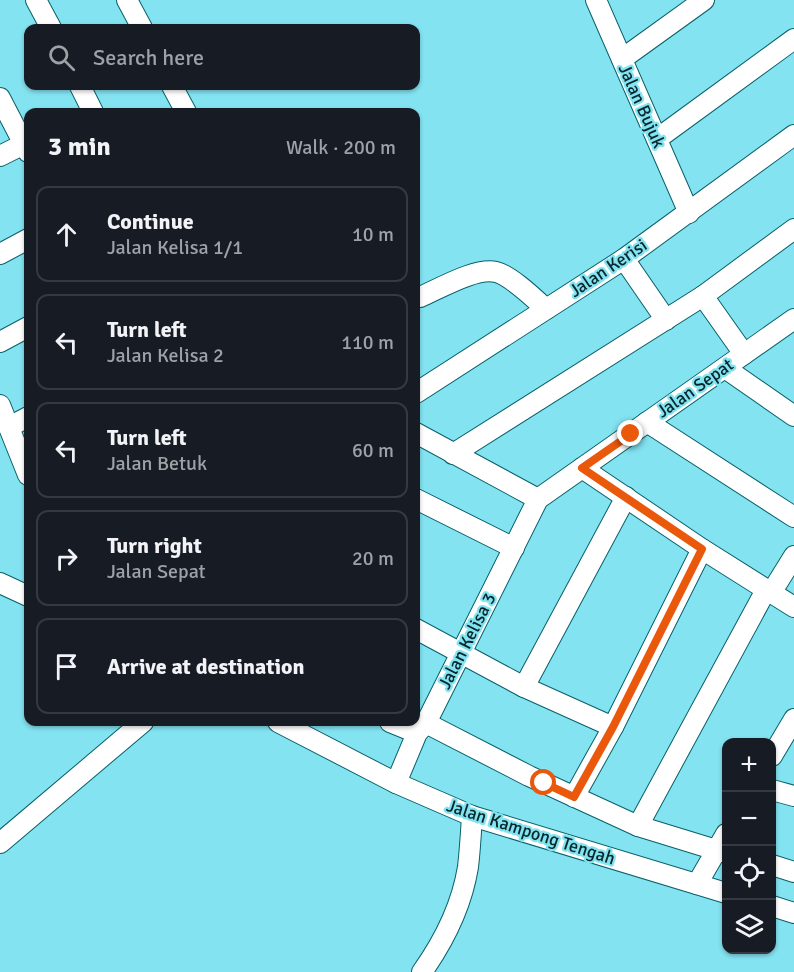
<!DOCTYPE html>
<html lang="en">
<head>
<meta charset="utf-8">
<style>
	body { margin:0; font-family:Signika,sans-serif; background:#242831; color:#f1f3f6 }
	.controls { position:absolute; right:18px; bottom:18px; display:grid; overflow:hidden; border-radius:12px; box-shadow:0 2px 4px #0004 }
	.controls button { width:54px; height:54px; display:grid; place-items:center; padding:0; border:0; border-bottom:2px solid #363941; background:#171b24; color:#f1f3f6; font:30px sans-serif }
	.stop { position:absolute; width:18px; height:18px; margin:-14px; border:4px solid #ea580c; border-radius:50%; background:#fff }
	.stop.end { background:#ea580c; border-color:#fff; box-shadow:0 2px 6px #0008 }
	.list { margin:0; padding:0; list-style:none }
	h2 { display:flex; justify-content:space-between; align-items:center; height:78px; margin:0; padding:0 24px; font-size:26px }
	h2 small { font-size:20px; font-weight:400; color:#9ea1a6 }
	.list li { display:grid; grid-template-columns:39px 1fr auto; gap:18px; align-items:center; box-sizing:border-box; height:96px; margin:0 12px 12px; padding:0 12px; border:2px solid #363941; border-radius:12px }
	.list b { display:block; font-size:22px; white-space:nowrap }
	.list p { margin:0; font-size:20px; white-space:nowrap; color:#9ea1a6 }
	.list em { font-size:20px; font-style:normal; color:#9ea1a6 }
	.icon { flex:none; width:33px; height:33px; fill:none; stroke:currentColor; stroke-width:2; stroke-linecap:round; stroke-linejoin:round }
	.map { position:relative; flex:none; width:794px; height:972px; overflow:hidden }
	.search { position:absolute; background:#171b24; box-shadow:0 2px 4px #0004; left:24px; top:24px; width:396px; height:66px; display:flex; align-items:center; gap:15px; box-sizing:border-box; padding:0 21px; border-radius:12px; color:#9ea1a6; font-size:22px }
	.panel { position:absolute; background:#171b24; box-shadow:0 2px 4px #0004; left:24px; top:108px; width:396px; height:618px; border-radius:12px }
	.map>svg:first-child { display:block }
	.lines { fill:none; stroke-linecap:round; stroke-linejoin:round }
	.minor-casing { stroke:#086069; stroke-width:22 }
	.minor { stroke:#fff; stroke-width:20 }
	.route { stroke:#ea580c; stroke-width:8 }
	.labels { text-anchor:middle; stroke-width:4.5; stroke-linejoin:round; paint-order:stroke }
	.street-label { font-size:18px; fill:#07272b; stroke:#83e3f1 }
</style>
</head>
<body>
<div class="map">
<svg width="794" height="972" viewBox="0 0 794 972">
	<rect width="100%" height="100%" fill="#83e3f1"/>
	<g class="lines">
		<defs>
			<g id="minor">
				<polyline points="36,0 51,28"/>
				<polyline points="127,0 142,28"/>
				<polyline points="596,0 689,213"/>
				<polyline points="622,59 704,0"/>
				<polyline points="80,86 93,112"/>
				<polyline points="172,86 186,112"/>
				<polyline points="0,98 28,152"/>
				<polyline points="657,139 794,39"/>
				<polyline points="0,156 24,144"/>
				<polyline points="0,254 28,239"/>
				<polyline points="624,259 666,320"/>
				<polyline points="703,296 744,354"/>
				<path d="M 420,297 C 439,289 476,267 496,272 C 510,275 535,299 546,309"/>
				<polyline points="0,342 28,327"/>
				<polyline points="725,368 794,416"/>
				<polyline points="416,393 624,259 794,135"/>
				<polyline points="0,405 28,475"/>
				<polyline points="647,422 794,517"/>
				<polyline points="9,427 28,417"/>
				<polyline points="416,433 538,499"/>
				<polyline points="453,454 703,296 794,229"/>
				<polyline points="582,468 702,549 794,607"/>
				<polyline points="416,499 514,548"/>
				<polyline points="0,583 28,596"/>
				<polyline points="771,593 794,556"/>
				<polyline points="416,629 524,687 613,727"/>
				<polyline points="524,687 626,497"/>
				<polyline points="278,722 396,783 472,816 726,893"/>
				<polyline points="390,722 417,733"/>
				<polyline points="426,723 529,776 638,826 726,853"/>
				<polyline points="772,756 794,719"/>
				<polyline points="396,783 417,733 426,723 538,499 794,319"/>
				<polyline points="772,790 794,796"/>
				<polyline points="574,797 613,727 702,549"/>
				<polyline points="638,826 766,590"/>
				<polyline points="0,843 143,722"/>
				<polyline points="772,865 794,872"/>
				<polyline points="697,884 726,834"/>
				<polyline points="772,906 794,913"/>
				<path d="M 422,972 C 444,941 462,904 468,867 C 470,850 471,832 472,816"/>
			</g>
		</defs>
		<use href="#minor" class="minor-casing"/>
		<use href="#minor" class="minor"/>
	</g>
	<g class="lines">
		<polyline class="route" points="544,783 574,797 613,727 702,549 582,468 631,434"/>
	</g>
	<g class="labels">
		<g class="street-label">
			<text transform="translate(642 106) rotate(66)" y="6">Jalan Bujuk</text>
			<text transform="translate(608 268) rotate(-34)" y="6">Jalan Kerisi</text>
			<text transform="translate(695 388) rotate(-35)" y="6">Jalan Sepat</text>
			<text transform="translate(467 641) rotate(-63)" y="6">Jalan Kelisa 3</text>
			<text transform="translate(531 832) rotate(18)" y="6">Jalan Kampong Tengah</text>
		</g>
	</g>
</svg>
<div class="controls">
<button>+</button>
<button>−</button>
<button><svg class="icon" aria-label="locate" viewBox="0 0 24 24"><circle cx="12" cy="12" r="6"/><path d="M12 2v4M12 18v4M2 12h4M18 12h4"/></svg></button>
<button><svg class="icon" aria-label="layers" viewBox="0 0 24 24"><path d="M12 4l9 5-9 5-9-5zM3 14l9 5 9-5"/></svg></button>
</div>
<div class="stop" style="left:544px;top:783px"></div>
<div class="stop end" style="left:631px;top:434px"></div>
<div class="search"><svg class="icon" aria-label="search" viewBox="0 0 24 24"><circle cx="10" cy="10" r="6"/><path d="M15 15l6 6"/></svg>Search here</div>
<section class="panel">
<h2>3 min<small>Walk · 200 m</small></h2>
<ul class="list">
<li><svg class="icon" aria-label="ahead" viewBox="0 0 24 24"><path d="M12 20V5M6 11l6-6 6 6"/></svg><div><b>Continue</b><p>Jalan Kelisa 1/1</p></div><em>10 m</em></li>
<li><svg class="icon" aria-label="left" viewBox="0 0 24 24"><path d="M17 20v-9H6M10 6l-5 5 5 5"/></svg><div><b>Turn left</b><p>Jalan Kelisa 2</p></div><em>110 m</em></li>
<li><svg class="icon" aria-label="left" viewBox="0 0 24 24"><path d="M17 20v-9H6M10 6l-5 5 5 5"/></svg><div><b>Turn left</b><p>Jalan Betuk</p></div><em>60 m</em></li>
<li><svg class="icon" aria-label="right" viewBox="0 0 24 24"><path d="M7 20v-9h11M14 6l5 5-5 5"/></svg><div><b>Turn right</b><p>Jalan Sepat</p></div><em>20 m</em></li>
<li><svg class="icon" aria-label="arrive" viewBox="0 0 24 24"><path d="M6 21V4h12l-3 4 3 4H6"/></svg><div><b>Arrive at destination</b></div></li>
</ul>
</section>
</div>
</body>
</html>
